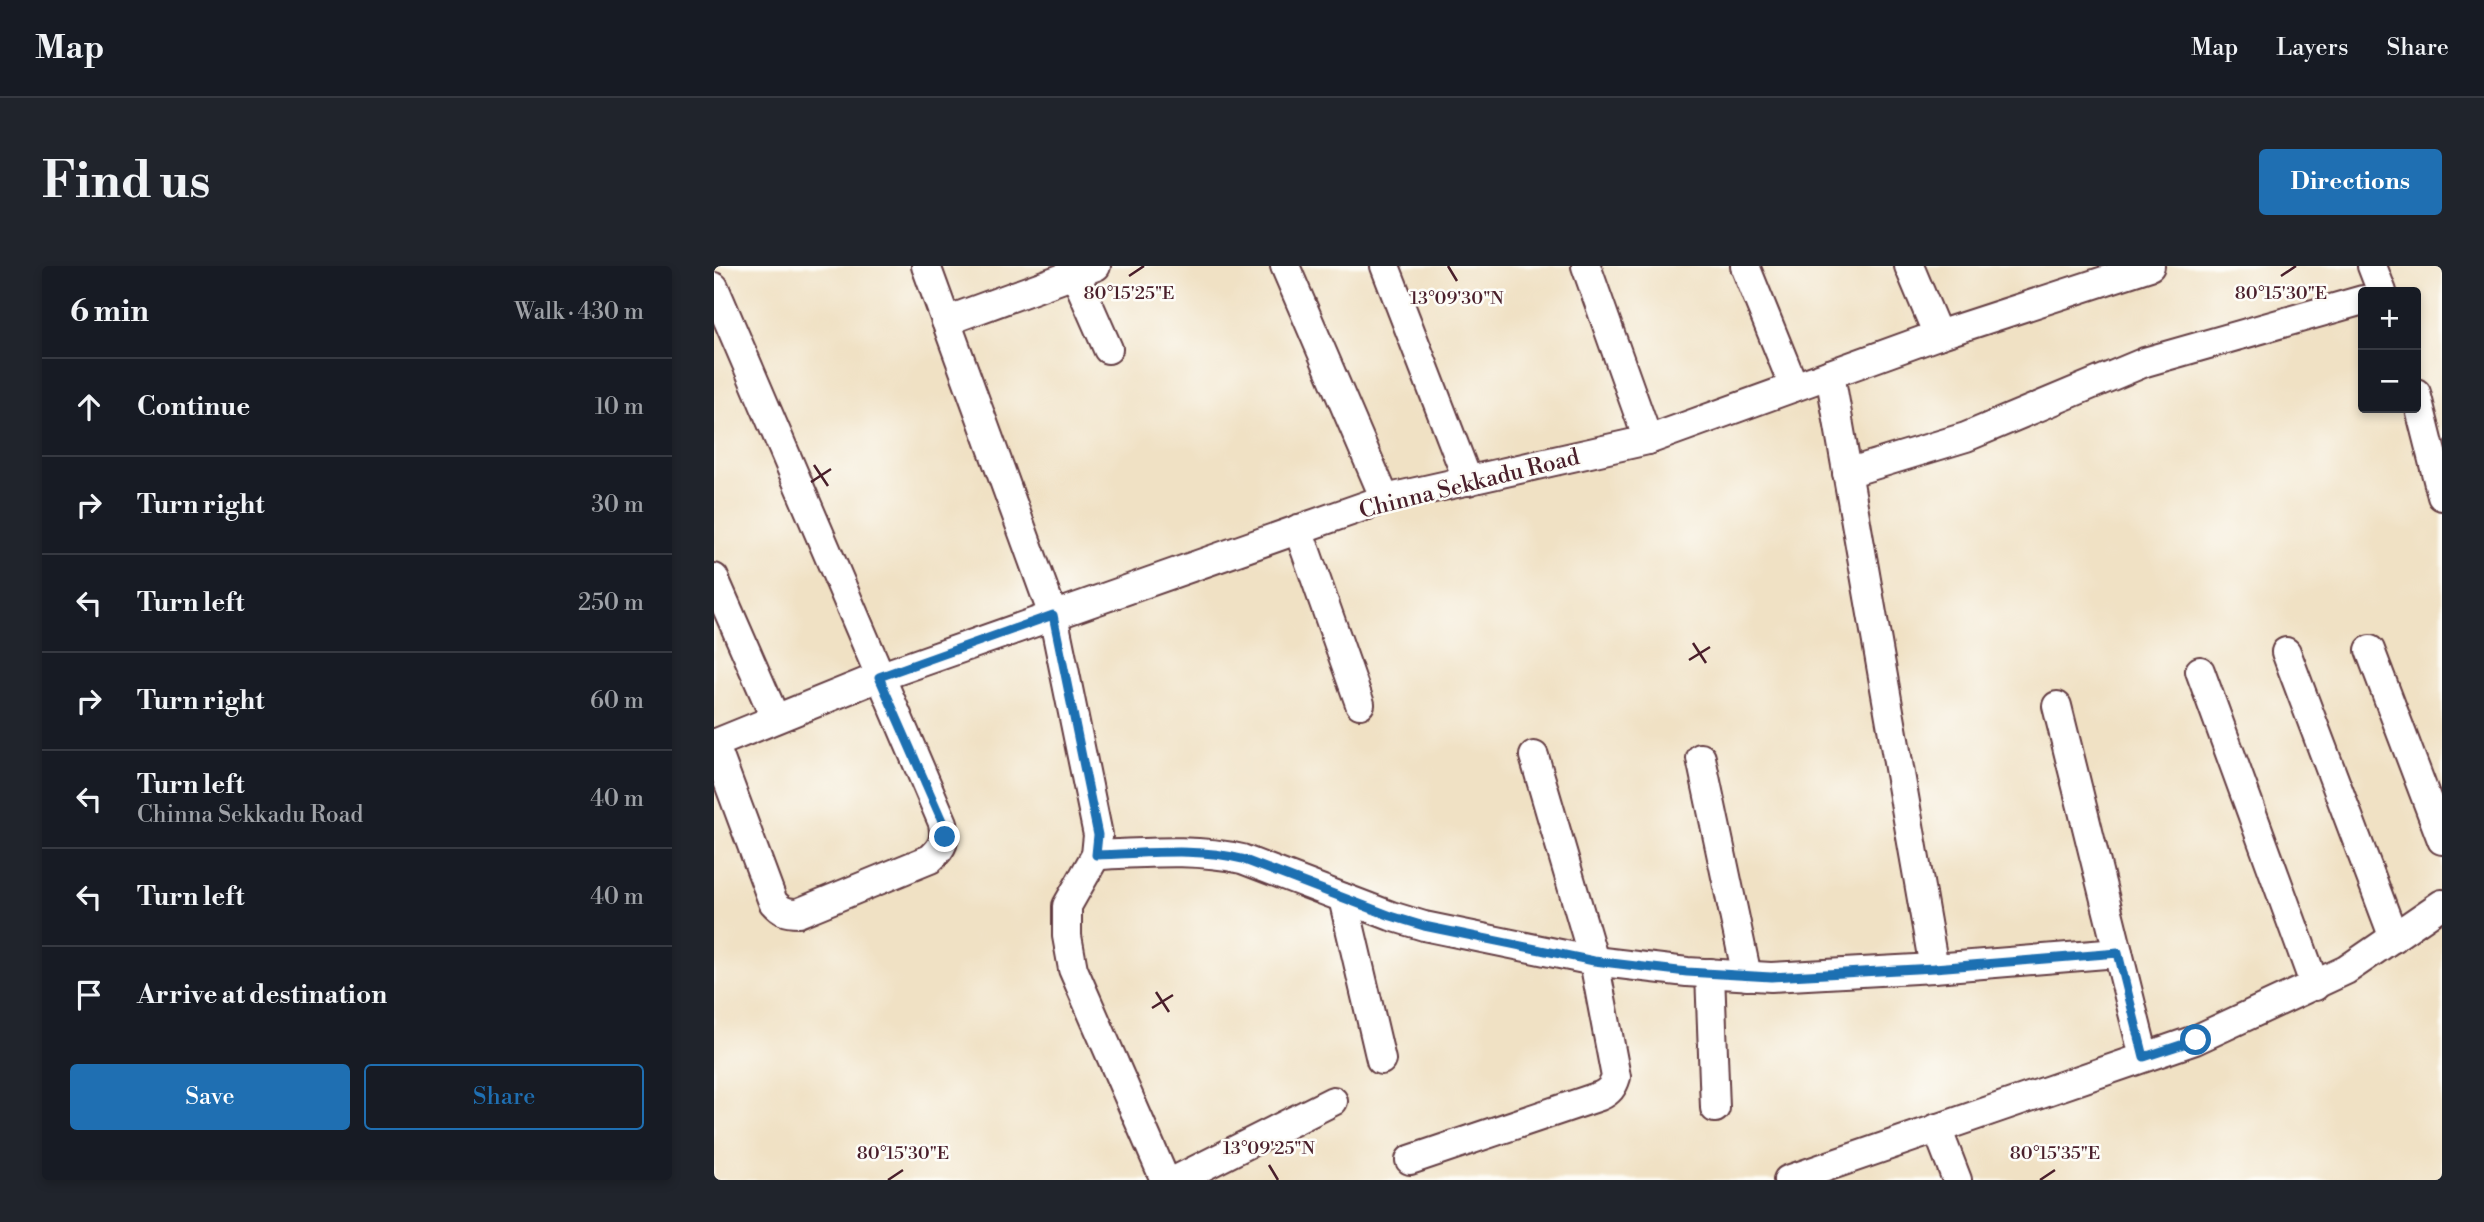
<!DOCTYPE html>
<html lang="en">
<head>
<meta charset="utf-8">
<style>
	body { margin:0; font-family:"Libre Bodoni",serif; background:#20242c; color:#f1f3f6 }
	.controls { position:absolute; right:21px; top:21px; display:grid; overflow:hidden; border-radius:7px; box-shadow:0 4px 10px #0003 }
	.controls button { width:63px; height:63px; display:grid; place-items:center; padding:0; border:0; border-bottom:2px solid #363941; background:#171b24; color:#f1f3f6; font:35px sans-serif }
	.stop { position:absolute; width:21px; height:21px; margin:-16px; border:5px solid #1f6fb2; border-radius:50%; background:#fff }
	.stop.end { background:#1f6fb2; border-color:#fff; box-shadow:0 2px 7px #0008 }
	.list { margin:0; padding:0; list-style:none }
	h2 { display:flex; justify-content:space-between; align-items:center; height:91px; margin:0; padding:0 28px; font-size:30px }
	h2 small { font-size:23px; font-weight:400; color:#9ea1a6 }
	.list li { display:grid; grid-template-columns:46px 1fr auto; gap:21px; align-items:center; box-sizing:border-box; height:98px; padding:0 28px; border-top:2px solid #363941 }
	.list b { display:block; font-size:26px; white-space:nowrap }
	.list p { margin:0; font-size:23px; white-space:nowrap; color:#9ea1a6 }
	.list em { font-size:23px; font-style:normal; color:#9ea1a6 }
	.actions { display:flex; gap:14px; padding:21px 28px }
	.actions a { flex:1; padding:16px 0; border:2px solid #1f6fb2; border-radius:7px; text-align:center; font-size:24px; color:#1f6fb2 }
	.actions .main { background:#1f6fb2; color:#fff }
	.icon { flex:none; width:38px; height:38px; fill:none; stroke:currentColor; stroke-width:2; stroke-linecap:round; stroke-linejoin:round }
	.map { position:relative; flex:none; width:1728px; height:914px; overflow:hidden; border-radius:7px }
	header { display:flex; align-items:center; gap:42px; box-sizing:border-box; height:98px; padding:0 35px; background:#171b24; border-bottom:2px solid #363941 }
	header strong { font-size:33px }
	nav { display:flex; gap:38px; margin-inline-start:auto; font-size:24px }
	.intro { display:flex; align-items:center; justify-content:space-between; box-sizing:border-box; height:168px; padding:0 42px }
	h1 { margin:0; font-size:49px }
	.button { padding:18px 32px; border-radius:7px; background:#1f6fb2; color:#fff; font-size:24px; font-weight:700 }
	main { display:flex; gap:42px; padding:0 42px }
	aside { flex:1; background:#171b24; border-radius:7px; box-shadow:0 4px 10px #0003 }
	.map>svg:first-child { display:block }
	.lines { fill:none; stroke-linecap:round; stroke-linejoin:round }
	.minor-casing { stroke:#633c42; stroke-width:32 }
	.minor { stroke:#fff; stroke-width:28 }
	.route { stroke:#1f6fb2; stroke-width:9 }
	.ticks { fill:none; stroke:#4a1f2b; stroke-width:2.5 }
	.labels { text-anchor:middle; stroke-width:5; stroke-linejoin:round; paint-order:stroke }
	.street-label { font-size:23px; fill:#4a1f2b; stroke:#fdfcf7 }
	.ticks-label { font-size:18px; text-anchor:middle; fill:#4a1f2b; stroke:#fdfcf7; stroke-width:5; stroke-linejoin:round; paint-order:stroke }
</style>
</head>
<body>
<header>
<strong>Map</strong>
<nav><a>Map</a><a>Layers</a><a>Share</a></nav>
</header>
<div class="intro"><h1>Find us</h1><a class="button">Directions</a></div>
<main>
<aside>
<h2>6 min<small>Walk · 430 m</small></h2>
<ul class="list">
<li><svg class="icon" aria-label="ahead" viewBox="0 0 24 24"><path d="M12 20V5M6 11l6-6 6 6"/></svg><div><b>Continue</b></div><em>10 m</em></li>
<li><svg class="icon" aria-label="right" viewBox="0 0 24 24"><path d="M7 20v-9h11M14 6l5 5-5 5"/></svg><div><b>Turn right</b></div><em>30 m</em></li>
<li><svg class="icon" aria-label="left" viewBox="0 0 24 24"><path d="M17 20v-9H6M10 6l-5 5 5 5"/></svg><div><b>Turn left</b></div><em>250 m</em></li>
<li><svg class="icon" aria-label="right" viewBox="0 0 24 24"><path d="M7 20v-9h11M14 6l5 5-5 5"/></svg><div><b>Turn right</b></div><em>60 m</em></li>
<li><svg class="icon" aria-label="left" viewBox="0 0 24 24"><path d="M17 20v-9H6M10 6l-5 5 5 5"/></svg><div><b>Turn left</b><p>Chinna Sekkadu Road</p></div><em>40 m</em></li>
<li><svg class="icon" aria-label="left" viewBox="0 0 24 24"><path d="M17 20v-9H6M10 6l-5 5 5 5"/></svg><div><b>Turn left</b></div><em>40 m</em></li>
<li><svg class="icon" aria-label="arrive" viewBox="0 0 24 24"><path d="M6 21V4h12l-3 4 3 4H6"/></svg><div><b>Arrive at destination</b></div></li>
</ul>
<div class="actions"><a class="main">Save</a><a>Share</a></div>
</aside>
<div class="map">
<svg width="1728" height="914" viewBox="0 0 1728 914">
	<rect width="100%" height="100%" fill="#fdfcf7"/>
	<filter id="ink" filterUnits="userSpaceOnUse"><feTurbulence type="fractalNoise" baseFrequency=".0143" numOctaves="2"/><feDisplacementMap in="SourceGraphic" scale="14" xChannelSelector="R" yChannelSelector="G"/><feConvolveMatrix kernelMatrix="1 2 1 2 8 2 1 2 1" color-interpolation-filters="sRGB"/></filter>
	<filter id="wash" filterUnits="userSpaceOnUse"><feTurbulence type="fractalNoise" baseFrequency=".00686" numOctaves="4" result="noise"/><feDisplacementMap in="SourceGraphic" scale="28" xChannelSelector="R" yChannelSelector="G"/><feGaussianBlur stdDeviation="1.57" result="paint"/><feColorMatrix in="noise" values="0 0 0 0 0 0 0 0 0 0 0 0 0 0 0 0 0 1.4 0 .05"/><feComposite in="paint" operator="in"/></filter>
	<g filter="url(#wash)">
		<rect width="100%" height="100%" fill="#f0e1c4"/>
	</g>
	<g filter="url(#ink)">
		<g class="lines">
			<defs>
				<g id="minor">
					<polyline points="212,0 339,349 384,569 382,589 353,640 353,670 359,703 451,914"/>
					<polyline points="571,0 671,233"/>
					<polyline points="671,0 754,215"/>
					<polyline points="872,0 934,174"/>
					<polyline points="1031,0 1080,121"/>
					<polyline points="1195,0 1224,69"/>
					<polyline points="1658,0 1668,26"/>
					<polyline points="361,8 394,83"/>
					<path d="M 0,21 L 229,557 C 232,574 229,582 216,593 L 84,647 C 72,647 67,645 59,636 L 0,477"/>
					<polyline points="232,55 382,0"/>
					<polyline points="1116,108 1220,702"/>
					<polyline points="1702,127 1728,230"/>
					<polyline points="1133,207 1252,171 1431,96 1649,34"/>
					<polyline points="584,263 646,438"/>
					<polyline points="0,312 61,452"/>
					<polyline points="1656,384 1728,574"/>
					<polyline points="1572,386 1680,672"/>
					<polyline points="1486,405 1601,720"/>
					<polyline points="1343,440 1430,791"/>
					<polyline points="0,478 165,411 671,233 934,174 1224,69 1436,0"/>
					<polyline points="987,492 1033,710"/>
					<path d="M 382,589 C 431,587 481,582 528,593 L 677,650 L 710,660 L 880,695 L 973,706 L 1057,711 L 1220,702 L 1404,687"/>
					<polyline points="629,632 667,794"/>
					<polyline points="996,707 1001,842"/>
					<polyline points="1223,862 1243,914"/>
					<path d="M 696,894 L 886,830 C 895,826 899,821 902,811 L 880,695 L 820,490"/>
					<polyline points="462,914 619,835"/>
					<polyline points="1074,914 1481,774 1632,704 1728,638"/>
				</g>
			</defs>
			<use href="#minor" class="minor-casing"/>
			<use href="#minor" class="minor"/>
		</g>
	</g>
	<g class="lines" filter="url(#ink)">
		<path class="route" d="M 231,571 L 229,557 L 165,411 L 339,349 L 384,569 L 382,589 C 431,588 481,581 528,593 L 677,650 L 710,660 L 880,695 L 973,706 L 1057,711 L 1220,702 L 1404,687 L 1430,791 L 1482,774"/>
	</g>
	<path class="ticks" d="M 734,0 L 743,15M 415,10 L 430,0M 1567,10 L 1582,0M 100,199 L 114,220M 97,216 L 117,203M 979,377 L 992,397M 975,394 L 996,381M 442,726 L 455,746M 438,742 L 459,729M 555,899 L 564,914M 174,914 L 189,904M 1326,914 L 1341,904"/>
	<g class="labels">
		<g class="street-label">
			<text transform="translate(755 217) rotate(-14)" y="8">Chinna Sekkadu Road</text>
		</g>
	</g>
	<g class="ticks-label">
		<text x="415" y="33">80°15'25"E</text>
		<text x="1567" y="33">80°15'30"E</text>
		<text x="743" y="38">13°09'30"N</text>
		<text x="555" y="888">13°09'25"N</text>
		<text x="189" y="893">80°15'30"E</text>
		<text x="1341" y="893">80°15'35"E</text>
	</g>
</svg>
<div class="controls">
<button>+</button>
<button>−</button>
</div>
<div class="stop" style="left:1482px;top:774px"></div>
<div class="stop end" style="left:231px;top:571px"></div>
</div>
</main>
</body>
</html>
